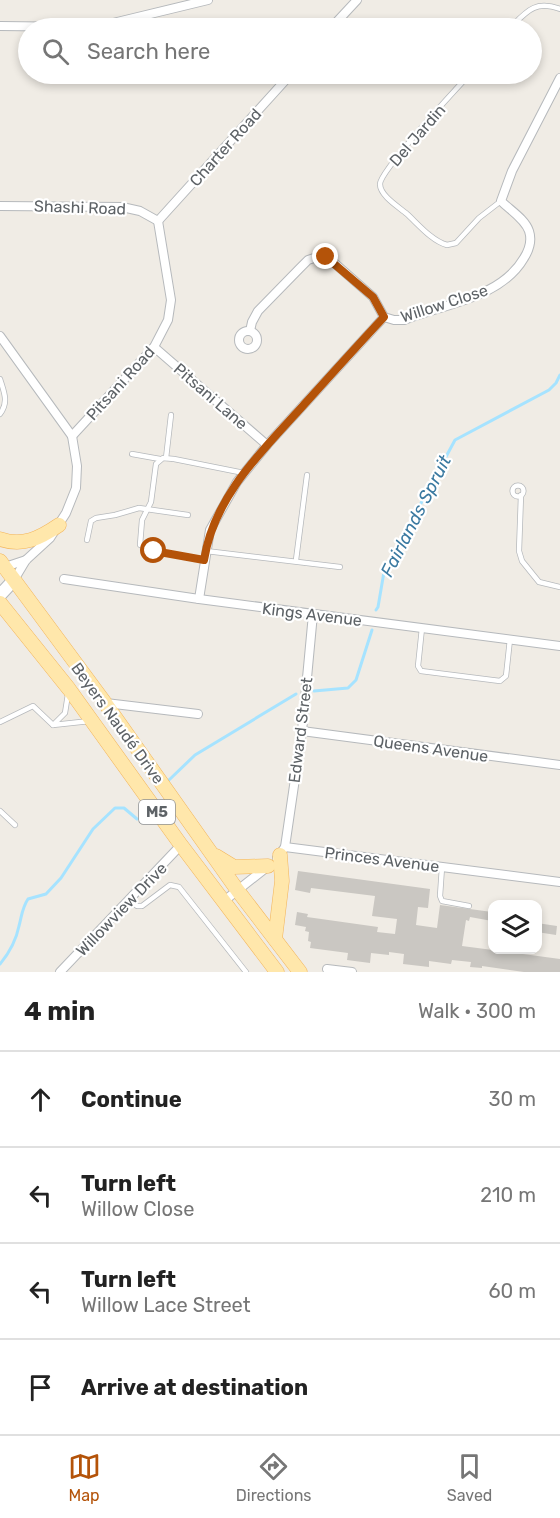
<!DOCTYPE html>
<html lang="en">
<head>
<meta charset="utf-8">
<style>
	body { margin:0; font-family:Rubik,sans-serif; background:#f6f6f6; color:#222 }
	.controls { position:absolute; right:18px; bottom:18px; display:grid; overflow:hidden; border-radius:12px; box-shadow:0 3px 9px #0003 }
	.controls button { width:54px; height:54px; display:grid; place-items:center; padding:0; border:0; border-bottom:2px solid #e0e0e0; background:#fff; color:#222; font:30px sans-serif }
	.stop { position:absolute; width:18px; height:18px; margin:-14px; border:4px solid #b45309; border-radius:50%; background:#fff }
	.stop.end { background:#b45309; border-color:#fff; box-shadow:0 2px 6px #0008 }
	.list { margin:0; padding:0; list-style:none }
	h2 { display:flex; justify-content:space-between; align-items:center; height:78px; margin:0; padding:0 24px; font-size:26px }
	h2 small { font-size:20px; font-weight:400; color:#767676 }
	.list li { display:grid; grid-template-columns:39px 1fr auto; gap:18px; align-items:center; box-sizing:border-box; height:96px; padding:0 24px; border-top:2px solid #e0e0e0 }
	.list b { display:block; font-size:22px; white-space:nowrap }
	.list p { margin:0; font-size:20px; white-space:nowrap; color:#767676 }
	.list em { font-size:20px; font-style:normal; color:#767676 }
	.icon { flex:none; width:33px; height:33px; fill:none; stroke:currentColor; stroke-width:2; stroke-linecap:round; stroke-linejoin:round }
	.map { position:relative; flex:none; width:560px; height:972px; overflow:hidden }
	.search { position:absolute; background:#fff; box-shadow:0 3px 9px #0003; left:18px; right:18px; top:18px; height:66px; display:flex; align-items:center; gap:15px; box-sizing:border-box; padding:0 21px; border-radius:33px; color:#767676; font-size:22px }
	.sheet { height:462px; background:#fff }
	nav { display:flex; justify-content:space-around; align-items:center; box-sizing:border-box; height:84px; border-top:2px solid #e0e0e0; background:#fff; font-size:16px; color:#767676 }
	nav a { display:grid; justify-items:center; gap:3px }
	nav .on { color:#b45309 }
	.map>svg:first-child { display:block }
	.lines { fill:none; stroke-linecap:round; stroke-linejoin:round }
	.stream { stroke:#a6e3ff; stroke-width:3 }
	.building { fill:#cac7c2 }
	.lane-casing { stroke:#b6b9bc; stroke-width:6 }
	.street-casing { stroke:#b6b9bc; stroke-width:10 }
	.secondary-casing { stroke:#b4b9bd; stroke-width:14 }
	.primary-casing { stroke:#f3b55b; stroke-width:15 }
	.lane { stroke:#fff; stroke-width:4.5 }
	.street { stroke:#fff; stroke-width:8 }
	.secondary { stroke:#fff; stroke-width:12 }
	.primary { stroke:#ffe7ab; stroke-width:14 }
	.route { stroke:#b45309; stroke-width:8 }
	.labels { text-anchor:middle; stroke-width:4.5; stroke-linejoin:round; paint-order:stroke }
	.shield { fill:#fff; stroke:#8e9194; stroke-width:1.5 }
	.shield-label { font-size:15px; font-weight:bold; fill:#5d6266 }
	.street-label { font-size:16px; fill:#5d6266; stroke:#fff }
	.water-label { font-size:18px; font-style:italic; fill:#3b7aa1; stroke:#fff }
</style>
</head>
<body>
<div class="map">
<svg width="560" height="972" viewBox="0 0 560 972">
	<rect width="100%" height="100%" fill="#f0ece5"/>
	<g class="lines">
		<g class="stream">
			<polyline points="376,610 378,607 384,572 455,440 549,390 556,383 560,375"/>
			<polyline points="314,691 348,688 356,680 372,630"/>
			<polyline points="169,780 195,755 296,694"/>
			<path d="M 0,964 C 10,952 16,941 19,926 C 22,915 22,908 28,899 L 46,894 L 61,878 L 93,829 L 115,808 L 124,808 L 137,819"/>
		</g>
	</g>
	<g class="building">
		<polygon points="298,871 430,889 428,908 418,907 416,925 437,928 440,905 492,912 492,921 470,917 469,921 466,920 462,946 560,959 560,972 524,972 482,966 482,968 470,967 471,962 452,960 451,964 429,961 429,967 403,964 404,954 389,952 389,955 371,953 370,963 347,960 348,953 310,948 311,942 308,941 309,932 305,931 306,927 295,925 297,912 308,914 307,917 378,927 377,932 395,934 397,919 372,916 375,896 311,888 310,893 295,890"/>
		<polygon points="537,923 557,926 556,935 537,932"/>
	</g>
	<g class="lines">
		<defs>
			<g id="lane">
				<path d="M 510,28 C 527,11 535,0 560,9"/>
				<path d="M 470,74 C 456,89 380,171 380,184 C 380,196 399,207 407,214 C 418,224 432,241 447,245 L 456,243 L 479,218 L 501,201"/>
				<path d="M 0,379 C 4,392 9,402 0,414"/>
				<polyline points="132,454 160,459"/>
				<polyline points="166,458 171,415"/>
				<circle cx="518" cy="491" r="5.5"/>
				<polyline points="521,495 519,551 522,561 539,582 560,587"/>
				<polyline points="87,540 91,521 96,518 115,515 139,508 188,515"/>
				<polyline points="206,551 340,567"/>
				<polyline points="204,560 154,551 140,545 142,520 151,502 156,464 163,458 174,459 244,473"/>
				<polyline points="296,560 307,475"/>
				<polyline points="422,628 418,666 421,671 500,681 506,676 510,639"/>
				<polyline points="0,722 33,706 53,725 90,721"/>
				<polyline points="53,725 65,713 68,694"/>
				<polyline points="0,811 15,825"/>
				<polyline points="442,867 440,896 442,901 469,906"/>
				<polyline points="129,900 137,906 142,906 170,885 179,887 246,972"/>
			</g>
			<g id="street">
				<polyline points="0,26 87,27 113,23 208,0"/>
				<polyline points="331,28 357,0"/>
				<polyline points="0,206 122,207 140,211 158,221"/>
				<polyline points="158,221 291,74"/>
				<path d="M 384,317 L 394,320 L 404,320 C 444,304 501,298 524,258 C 529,250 532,240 529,231 C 525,219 510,210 501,201 L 512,171 L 560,78"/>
				<circle cx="248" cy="340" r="9"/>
				<polyline points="250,331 252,322 258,311 300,268 308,260 320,256 332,261 373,297 384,317"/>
				<polyline points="0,336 72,436 77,466 76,488 66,513 50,538 26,560 14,580"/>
				<polyline points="154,347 267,445"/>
				<polyline points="72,436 154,347 168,320 171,300 158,221"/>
				<polyline points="5,567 26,560"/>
				<polyline points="64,579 199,599 560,646"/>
				<polyline points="199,599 210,530 237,482 267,445 384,317"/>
				<polyline points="106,703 198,714"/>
				<polyline points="302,731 560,765"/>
				<polyline points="285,847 560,882"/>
				<polyline points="277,858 285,847 302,731 313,614"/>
				<polyline points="224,901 267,867"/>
				<polyline points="327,969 352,972"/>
				<polyline points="60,972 181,845"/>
			</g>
			<polyline id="secondary" points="0,595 14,580"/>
			<g id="primary">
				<path d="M 0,539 C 23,547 40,538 59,525"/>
				<polyline points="0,561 105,703 238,891 300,972"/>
				<polyline points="0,603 69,689 181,845 277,972"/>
				<polyline points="216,856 234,867 268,866"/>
				<polyline points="275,939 282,881 280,855"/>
			</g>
		</defs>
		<use href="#lane" class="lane-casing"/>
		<use href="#street" class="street-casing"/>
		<use href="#secondary" class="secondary-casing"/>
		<use href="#primary" class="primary-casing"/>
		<use href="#lane" class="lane"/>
		<use href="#street" class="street"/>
		<use href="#secondary" class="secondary"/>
		<use href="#primary" class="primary"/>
	</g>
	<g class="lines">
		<path class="route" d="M 154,551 L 204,560 C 214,497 260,453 301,408 C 329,377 356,347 384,317 L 373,297 L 326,257"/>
	</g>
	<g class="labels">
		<rect class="shield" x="139" y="800" width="36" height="24" rx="4.5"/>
		<g class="shield-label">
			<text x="157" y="817">M5</text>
		</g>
		<g class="street-label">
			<text transform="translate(417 135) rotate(-49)" y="6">Del Jardin</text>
			<text transform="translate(225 147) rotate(-48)" y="6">Charter Road</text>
			<text transform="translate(80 207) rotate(2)" y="6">Shashi Road</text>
			<text transform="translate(444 303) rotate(-18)" y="6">Willow Close</text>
			<text transform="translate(120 383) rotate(-48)" y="6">Pitsani Road</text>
			<text transform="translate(211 396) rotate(41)" y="6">Pitsani Lane</text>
			<text transform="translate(312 614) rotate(7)" y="6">Kings Avenue</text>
			<text transform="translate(118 723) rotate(54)" y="6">Beyers Naudé Drive</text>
			<text transform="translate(300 730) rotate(-83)" y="6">Edward Street</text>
			<text transform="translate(431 748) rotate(8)" y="6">Queens Avenue</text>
			<text transform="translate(382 859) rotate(7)" y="6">Princes Avenue</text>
			<text transform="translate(121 909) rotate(-46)" y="6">Willowview Drive</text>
		</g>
		<g class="water-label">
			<text transform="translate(416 516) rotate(-63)" y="6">Fairlands Spruit</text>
		</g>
	</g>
</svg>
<div class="controls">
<button><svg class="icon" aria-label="layers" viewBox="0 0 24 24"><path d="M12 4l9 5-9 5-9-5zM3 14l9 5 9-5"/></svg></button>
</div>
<div class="stop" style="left:154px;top:551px"></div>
<div class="stop end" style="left:326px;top:257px"></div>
<div class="search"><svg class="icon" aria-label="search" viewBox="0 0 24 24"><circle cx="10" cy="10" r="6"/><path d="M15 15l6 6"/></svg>Search here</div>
</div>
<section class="sheet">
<h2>4 min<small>Walk · 300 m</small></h2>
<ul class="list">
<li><svg class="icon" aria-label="ahead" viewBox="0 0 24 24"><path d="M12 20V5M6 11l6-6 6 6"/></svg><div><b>Continue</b></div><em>30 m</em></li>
<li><svg class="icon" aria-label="left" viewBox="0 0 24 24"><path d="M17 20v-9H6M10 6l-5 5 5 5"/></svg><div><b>Turn left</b><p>Willow Close</p></div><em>210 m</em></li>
<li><svg class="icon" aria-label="left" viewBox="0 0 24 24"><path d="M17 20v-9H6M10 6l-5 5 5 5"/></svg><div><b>Turn left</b><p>Willow Lace Street</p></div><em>60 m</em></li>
<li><svg class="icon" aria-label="arrive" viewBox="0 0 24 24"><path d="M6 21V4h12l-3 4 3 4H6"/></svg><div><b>Arrive at destination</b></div></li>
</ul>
</section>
<nav>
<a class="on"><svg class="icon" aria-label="map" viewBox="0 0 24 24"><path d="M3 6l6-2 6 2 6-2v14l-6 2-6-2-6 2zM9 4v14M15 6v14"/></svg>Map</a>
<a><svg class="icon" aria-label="directions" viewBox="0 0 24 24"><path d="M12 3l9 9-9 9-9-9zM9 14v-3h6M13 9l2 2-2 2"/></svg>Directions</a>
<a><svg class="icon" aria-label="saved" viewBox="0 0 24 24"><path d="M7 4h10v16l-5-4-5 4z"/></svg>Saved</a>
</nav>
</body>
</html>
